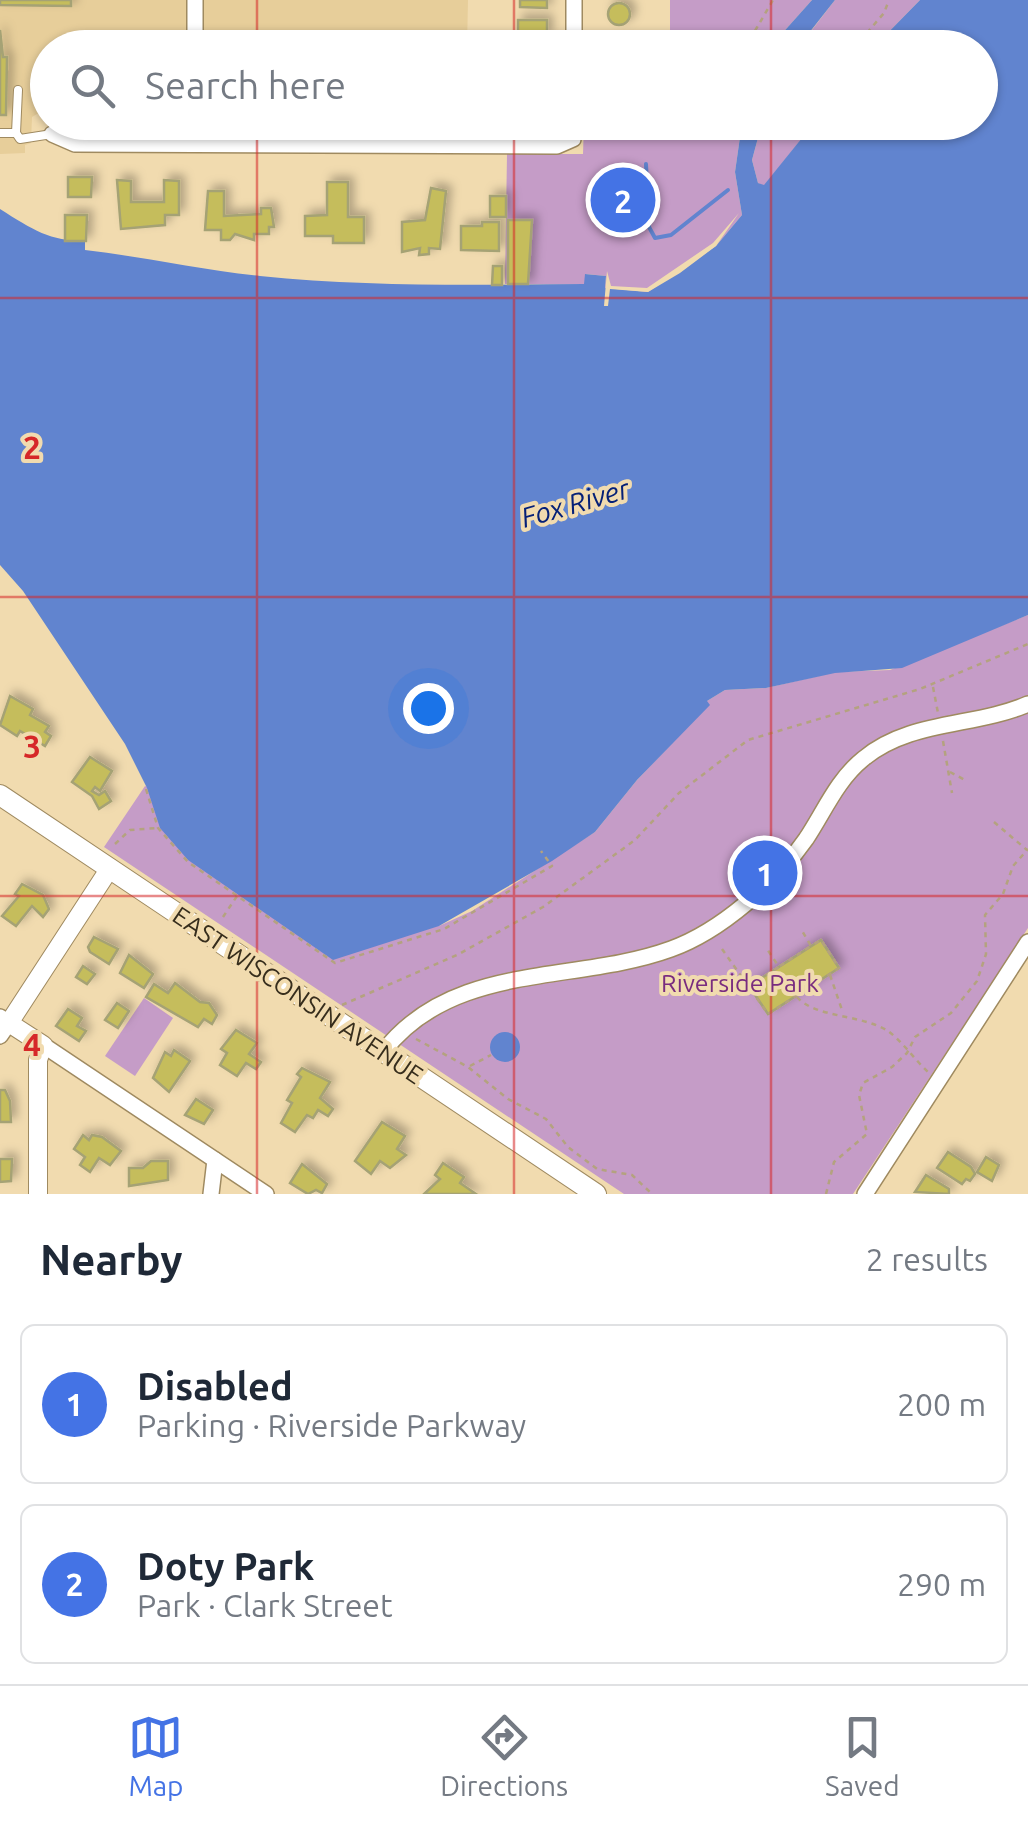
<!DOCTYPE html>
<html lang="en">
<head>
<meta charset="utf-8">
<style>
	body { margin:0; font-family:Ubuntu,sans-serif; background:#f2f2f3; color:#1f2937 }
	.you { position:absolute; left:428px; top:708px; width:35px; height:35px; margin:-25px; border:8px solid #fff; border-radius:50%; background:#1a73e8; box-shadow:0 0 0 15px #1a73e833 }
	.badge { display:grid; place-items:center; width:65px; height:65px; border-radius:50%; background:#4473e5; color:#fff; font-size:32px; font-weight:700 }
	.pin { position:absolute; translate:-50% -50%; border:5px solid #fff; box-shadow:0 2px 10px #0006 }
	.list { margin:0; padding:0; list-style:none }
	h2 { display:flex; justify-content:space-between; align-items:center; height:130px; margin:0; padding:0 40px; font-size:42px }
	h2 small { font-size:32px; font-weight:400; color:#747a83 }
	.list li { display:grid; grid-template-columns:65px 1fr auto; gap:30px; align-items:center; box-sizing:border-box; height:160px; margin:0 20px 20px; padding:0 20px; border:2px solid #e0e1e3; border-radius:15px }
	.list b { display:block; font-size:38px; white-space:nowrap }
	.list p { margin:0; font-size:32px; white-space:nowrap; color:#747a83 }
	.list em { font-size:32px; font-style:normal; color:#747a83 }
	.icon { flex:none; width:55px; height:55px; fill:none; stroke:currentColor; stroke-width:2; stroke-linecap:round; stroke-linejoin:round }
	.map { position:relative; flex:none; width:1028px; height:1194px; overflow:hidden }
	.search { position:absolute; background:#fff; box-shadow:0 2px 8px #0004; left:30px; right:30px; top:30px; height:110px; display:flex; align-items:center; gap:25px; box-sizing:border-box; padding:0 35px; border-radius:55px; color:#747a83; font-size:38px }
	.sheet { height:490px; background:#fff }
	nav { display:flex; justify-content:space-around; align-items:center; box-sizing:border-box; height:140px; border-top:2px solid #e0e1e3; background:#fff; font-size:28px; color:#747a83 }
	nav a { display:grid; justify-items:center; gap:5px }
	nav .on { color:#4473e5 }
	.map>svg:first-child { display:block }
	.built { fill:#e7ce9a }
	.green { fill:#c59cc7 }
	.water { fill:#6184cf }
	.pier { fill:#f1dbaf }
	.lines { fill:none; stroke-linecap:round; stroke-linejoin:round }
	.stream { stroke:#6184cf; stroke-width:4 }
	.building { fill:#c5bd5b; stroke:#a5a274; stroke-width:2.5; filter:url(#shadow) }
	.service-casing { stroke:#9f8a60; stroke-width:10 }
	.minor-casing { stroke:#9f8a60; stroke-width:18 }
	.tertiary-casing { stroke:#9f8a60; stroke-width:20 }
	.secondary-casing { stroke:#9f8a60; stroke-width:22 }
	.path { stroke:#b4a27f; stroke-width:2.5; stroke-dasharray:5 5; stroke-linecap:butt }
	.service { stroke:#fff; stroke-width:8 }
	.minor { stroke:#fff; stroke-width:15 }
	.tertiary { stroke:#fff; stroke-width:18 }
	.secondary { stroke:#fff; stroke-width:20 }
	.grid { fill:none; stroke:#d62828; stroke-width:2.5; stroke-opacity:0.55 }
	.labels { text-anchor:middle; stroke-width:8; stroke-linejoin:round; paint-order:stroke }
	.park-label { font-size:25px; fill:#792c7f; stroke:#f1dbaf }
	.street-label { font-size:25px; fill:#362d1c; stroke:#f1dbaf }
	.water-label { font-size:28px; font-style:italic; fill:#052077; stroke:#f1dbaf }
	.grid-label { font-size:32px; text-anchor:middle; font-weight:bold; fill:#d62828; stroke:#f1dbaf; stroke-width:8; stroke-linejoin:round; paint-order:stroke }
</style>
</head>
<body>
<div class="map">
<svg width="1028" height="1194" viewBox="0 0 1028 1194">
	<defs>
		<filter id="shadow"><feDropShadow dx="5" dy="-5" stdDeviation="5" flood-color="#0004"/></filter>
	</defs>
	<rect width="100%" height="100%" fill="#f1dbaf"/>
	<polygon class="built" points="0,0 468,0 467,47 48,48 47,108 32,117 31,143 25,145 25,153 0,154"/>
	<g class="green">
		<polygon points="670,0 812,0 770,47 584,48 584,42 670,41"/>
		<polygon points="835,0 920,0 874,47 798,48"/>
		<polygon points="584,123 742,123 735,172 742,215 716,246 648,292 605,288 606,276 586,274 585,284 505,284 507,154 583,154"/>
		<polygon points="762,123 814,123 764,186 758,183 752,160"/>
		<polygon points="1028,615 1028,928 853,1194 624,1194 104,847 145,786 439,926 472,911 595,832 637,780 706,708 707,701 725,690 766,688 836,672 890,670"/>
		<polygon points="144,998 173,1018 135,1076 105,1056"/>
	</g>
	<g class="water">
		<polygon points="812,0 835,0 798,47 770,47"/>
		<path d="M 920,0 L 1028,0 L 1028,615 L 902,668 L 835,673 L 766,688 L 725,690 L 707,701 L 710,705 L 637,780 L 595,832 L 552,861 L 439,926 L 333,960 L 188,860 L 160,828 L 147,788 L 125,744 L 23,591 L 0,565 L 0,209 C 33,230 50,241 85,241 L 85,250 C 145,257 201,270 260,276 C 368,287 476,285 584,284 L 585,274 L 606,276 L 605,288 L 648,292 L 716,246 L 742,215 L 735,172 L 742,123 L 762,123 L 752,160 L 758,183 L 764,185 L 814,123 L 980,122 L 980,48 L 874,47 Z"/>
		<circle cx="505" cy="1047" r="15"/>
	</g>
	<polygon class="pier" points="739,213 716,246 680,273 648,292 610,289 608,306 604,306 607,271 611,286 647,288 713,243"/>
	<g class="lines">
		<polyline class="stream" points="646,164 649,227 655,238 671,235 728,190"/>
	</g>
	<g class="building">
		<polygon points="0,0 71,0 71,6 0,5"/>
		<polygon points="520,0 547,0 547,8 520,7"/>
		<circle cx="619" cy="14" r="11"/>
		<rect x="518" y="20" width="29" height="17"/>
		<polygon points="0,30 3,57 7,57 6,115 0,115"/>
		<polygon points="68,177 92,177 91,197 68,197"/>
		<polygon points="117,180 131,181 131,202 164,202 164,180 179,181 179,215 165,215 165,225 121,229"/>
		<polygon points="327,182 348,182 348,217 364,217 364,243 333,243 333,236 305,236 305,216 327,215"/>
		<polygon points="431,188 446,191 440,249 429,248 429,254 419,255 420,248 402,252 402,222 425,220"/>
		<polygon points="208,191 224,191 224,216 261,214 261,208 271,208 274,227 269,227 269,234 254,234 254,240 235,234 230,240 221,240 221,230 205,230"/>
		<rect x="490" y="196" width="16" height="21"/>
		<polygon points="65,215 87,215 86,241 65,241"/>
		<polygon points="508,220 532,220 528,284 508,284"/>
		<polygon points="482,222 499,222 499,251 461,250 461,226 482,226"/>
		<polygon points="493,266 502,266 502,285 492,285"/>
		<polygon points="10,696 33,709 30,715 49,726 45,732 51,736 45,746 20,731 17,736 0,725"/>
		<polygon points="90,757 112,771 100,791 95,787 92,791 99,795 105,791 111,801 99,809 92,796 72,782"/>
		<polygon points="22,884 43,895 49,909 43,917 32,906 16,926 2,916 19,896 15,894"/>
		<polygon points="94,937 118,949 109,964 90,952 88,947"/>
		<polygon points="821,940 839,968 768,1014 749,986"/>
		<polygon points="129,955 153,974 144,988 120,973"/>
		<polygon points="83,966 95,974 87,984 76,977"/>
		<polygon points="175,983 200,1002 209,1003 217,1015 212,1024 204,1019 198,1027 146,997 154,984 168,993"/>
		<polygon points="117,1003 129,1011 118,1028 105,1020"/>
		<polygon points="68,1009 82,1018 77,1026 86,1031 79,1041 56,1026"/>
		<polygon points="236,1030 257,1043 249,1054 261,1062 256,1069 246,1063 237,1076 220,1065 227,1053 221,1049"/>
		<polygon points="174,1050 190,1061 169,1092 153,1078 165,1052 171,1056"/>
		<polygon points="302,1068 330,1082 320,1098 333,1109 328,1116 318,1110 313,1118 307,1115 295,1132 281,1123 292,1103 287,1100 301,1077 297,1074"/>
		<polygon points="0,1090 5,1090 10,1101 11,1122 0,1122"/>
		<polygon points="196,1099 213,1110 204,1124 185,1115"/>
		<polygon points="382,1122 405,1136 397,1149 406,1155 390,1168 380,1161 371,1174 355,1161"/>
		<polygon points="83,1135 89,1140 92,1135 102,1137 121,1151 110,1165 99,1158 90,1172 80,1165 85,1157 74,1149"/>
		<polygon points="948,1152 971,1167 975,1174 970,1181 966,1179 962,1184 937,1168"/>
		<polygon points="986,1157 999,1165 992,1181 977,1172"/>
		<polygon points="0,1159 12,1159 11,1181 0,1182"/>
		<polygon points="151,1161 168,1161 168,1180 129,1186 129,1168 143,1168"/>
		<polygon points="443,1163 464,1177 460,1183 476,1194 424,1194 440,1179 435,1175"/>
		<polygon points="302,1164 327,1184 322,1193 316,1190 308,1194 290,1183"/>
		<polygon points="926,1175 949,1189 949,1194 915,1192"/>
	</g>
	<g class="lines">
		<defs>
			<g id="service">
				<polyline points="0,133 16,133 18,90"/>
				<polyline points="16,133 20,139 52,134"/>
			</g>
			<g id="minor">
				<polyline points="195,48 195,0"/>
				<polyline points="574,48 574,0"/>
				<polyline points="52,134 75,144 557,146 573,139 574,122"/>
				<polyline points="0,1017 9,1023 0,1036"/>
				<polyline points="43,1045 266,1194"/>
				<path d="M 383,1052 C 453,961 575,984 671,949 C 721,931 775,883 806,839 C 824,812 837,780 863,759 C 909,720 975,727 1028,704"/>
				<polyline points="211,1194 215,1160"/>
				<polyline points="865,1194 1028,942"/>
			</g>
			<polyline id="tertiary" points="38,1194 38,1060 43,1045 9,1023 110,868"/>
			<polyline id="secondary" points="0,795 596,1194"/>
		</defs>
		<use href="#service" class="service-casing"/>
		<use href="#minor" class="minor-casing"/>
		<use href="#tertiary" class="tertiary-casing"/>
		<use href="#secondary" class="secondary-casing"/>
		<g class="path">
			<polyline points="745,48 773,0"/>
			<polyline points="854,48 884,13 889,0"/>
			<polyline points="933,687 938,713"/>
			<polyline points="943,741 952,793"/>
			<polyline points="950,772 965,780"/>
			<polyline points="146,789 158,828 188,862 335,963 444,929 552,866 541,851"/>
			<polyline points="994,822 1027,850"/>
			<polyline points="115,844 130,830 157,828"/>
			<polyline points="223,917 237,896"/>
			<polyline points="722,949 768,1014 839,968 821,940 811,946 801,929"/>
			<polyline points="780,966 811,946"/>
			<polyline points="830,975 842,1010"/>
			<polyline points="749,986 779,967 767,949"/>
			<path d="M 797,997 C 815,1018 861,1014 888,1031 C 902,1041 915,1060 928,1072"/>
			<polyline points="342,1005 459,954 543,907 635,840 679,793 748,740 920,689 1028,644"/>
			<polyline points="416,1039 468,1067 508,1099 546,1119 568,1147 597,1169 632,1175 652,1194"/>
			<polyline points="470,1066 491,1055"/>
			<polyline points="826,1194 834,1162 867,1134 859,1095 863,1083 892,1067 907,1053 915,1037 951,1013 977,981 986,954 985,915 1003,894 1013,866 1028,849"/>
		</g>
		<use href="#service" class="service"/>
		<use href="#minor" class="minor"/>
		<use href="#tertiary" class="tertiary"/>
		<use href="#secondary" class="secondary"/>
	</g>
	<path class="grid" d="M 257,0 L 257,48M 514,0 L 514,48M 771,0 L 771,48M 257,122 L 257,1194M 514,122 L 514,1194M 771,122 L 771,1194M 0,298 L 1028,298M 0,597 L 1028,597M 0,896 L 1028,896"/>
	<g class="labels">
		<g class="park-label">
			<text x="740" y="992">Riverside Park</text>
		</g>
		<g class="street-label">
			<text transform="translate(298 995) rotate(34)" y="9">EAST WISCONSIN AVENUE</text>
		</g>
		<g class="water-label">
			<text transform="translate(575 503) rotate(-16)" y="10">Fox River</text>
		</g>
	</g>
	<g class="grid-label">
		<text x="32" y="459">2</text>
		<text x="32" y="758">3</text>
		<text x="32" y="1056">4</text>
	</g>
</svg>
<div class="you"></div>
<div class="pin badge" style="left:765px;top:873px">1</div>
<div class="pin badge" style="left:623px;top:200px">2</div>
<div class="search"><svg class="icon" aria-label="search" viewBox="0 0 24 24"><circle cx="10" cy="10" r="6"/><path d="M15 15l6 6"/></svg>Search here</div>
</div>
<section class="sheet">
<h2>Nearby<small>2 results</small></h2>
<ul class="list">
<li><span class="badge">1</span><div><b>Disabled</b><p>Parking · Riverside Parkway</p></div><em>200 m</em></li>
<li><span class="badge">2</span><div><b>Doty Park</b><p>Park · Clark Street</p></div><em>290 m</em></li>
</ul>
</section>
<nav>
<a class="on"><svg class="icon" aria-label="map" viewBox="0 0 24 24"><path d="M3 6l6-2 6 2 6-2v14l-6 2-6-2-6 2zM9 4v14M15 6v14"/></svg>Map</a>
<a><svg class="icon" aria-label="directions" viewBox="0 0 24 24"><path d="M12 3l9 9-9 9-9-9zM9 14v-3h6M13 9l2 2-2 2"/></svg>Directions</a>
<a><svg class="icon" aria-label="saved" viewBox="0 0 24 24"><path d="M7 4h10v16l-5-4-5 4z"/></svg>Saved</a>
</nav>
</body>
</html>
